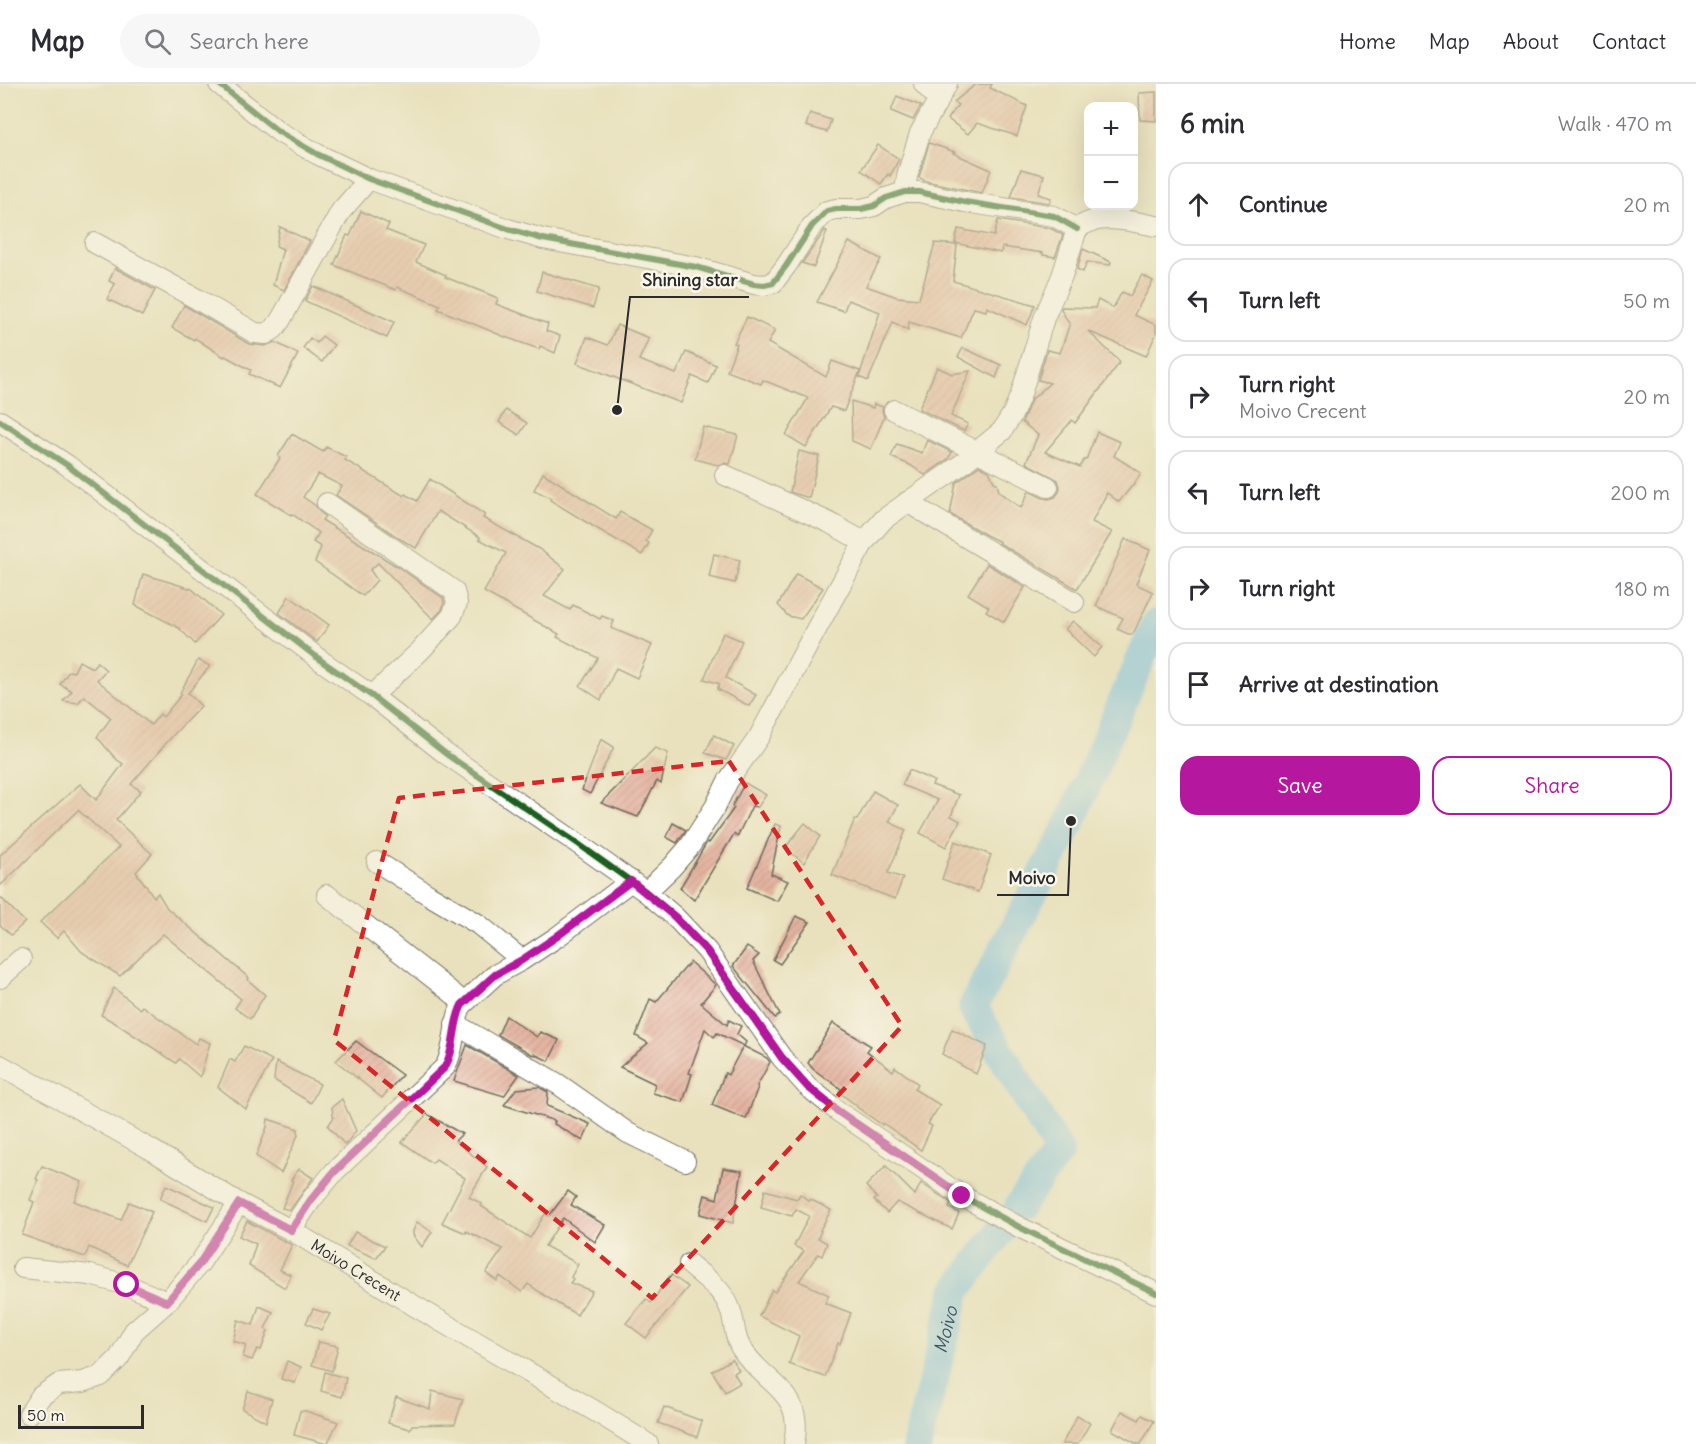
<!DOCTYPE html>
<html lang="en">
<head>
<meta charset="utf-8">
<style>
	body { margin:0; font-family:Delius,sans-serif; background:#f7f7f7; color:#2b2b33 }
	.controls { position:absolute; right:18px; top:18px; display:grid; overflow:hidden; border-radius:12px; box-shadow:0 6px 24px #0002 }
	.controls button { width:54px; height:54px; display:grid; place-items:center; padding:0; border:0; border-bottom:2px solid #e1e1e2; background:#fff; color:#2b2b33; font:30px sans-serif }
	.scale { position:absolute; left:18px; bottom:15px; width:126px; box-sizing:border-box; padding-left:6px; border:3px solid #2b2b2b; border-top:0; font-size:16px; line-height:21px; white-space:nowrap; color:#2b2b2b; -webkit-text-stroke:4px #fbf7ec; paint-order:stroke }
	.stop { position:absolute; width:18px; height:18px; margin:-14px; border:4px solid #b5179e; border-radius:50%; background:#fff }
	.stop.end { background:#b5179e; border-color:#fff; box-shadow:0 2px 6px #0008 }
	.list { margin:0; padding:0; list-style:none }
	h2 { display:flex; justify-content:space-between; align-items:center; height:78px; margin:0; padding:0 24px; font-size:26px }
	h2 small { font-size:20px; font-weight:400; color:#7c7c81 }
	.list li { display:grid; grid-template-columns:39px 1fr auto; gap:18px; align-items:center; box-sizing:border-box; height:84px; margin:0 12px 12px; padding:0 12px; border:2px solid #e1e1e2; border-radius:18px }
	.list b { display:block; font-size:22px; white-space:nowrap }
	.list p { margin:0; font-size:20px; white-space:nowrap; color:#7c7c81 }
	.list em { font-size:20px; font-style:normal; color:#7c7c81 }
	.actions { display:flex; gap:12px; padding:18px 24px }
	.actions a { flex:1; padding:14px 0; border:2px solid #b5179e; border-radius:18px; text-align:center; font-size:21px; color:#b5179e }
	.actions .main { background:#b5179e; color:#fff }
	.icon { flex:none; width:33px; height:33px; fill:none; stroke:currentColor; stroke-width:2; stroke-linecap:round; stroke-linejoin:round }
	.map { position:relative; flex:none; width:1156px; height:1360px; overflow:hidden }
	header { display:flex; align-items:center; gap:36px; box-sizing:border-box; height:84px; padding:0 30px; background:#fff; border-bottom:2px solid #e1e1e2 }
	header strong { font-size:28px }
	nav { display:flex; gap:33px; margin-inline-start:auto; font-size:21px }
	.search { width:420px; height:54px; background:#f7f7f7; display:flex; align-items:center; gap:15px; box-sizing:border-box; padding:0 21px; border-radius:33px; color:#7c7c81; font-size:22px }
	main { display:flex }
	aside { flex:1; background:#fff }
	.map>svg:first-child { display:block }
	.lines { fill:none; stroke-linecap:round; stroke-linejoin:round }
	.river { stroke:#73beec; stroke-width:30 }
	.building { fill:url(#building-hatch) }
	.minor-casing { stroke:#6e6b5e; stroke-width:22 }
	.minor { stroke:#fff; stroke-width:20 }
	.cycleway-casing { stroke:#fbf7ec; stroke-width:10 }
	.cycleway { stroke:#1b5e20; stroke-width:6 }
	.route { stroke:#b5179e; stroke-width:8 }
	.marked { fill:none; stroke:#d62828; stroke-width:4.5; stroke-dasharray:12 8; stroke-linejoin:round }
	.labels { text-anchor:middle; stroke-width:5; stroke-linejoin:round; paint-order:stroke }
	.street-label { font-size:16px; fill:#2b2b2b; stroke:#fbf7ec }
	.water-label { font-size:18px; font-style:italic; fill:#415765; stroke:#fbf7ec }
	.leader { fill:none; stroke:#2b2b2b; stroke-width:2 }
	.callout-dot { fill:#2b2b2b; stroke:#fbf7ec; stroke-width:2 }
	.callout-label { font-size:18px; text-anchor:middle; font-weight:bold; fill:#2b2b2b; stroke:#fbf7ec; stroke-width:5; stroke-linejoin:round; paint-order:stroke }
</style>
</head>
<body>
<header>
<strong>Map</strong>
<div class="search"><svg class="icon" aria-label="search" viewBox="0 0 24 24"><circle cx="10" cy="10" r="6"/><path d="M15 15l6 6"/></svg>Search here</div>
<nav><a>Home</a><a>Map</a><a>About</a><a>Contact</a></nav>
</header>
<main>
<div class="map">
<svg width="1156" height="1360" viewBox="0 0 1156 1360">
	<defs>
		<pattern id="building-hatch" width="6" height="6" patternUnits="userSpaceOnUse" patternTransform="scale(1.5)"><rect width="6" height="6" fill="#e4b29f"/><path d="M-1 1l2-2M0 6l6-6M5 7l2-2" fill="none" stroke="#c49989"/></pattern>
	</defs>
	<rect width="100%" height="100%" fill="#fbf7ec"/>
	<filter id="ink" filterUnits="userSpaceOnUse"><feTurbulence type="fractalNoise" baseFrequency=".0167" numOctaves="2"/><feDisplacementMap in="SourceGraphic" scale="12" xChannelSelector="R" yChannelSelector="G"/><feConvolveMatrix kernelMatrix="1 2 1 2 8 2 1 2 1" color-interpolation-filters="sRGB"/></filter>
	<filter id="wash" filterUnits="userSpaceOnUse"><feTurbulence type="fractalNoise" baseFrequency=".008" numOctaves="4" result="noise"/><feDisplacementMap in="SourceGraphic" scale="24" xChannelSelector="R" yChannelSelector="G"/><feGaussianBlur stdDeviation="1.35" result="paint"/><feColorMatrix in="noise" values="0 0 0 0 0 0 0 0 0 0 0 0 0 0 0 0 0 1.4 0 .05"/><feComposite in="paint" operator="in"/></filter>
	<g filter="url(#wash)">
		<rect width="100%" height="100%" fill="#e9e1bd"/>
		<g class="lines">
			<g class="river">
				<polyline points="1019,1122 1059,1067 973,923 1071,737 1156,540"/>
				<path id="s1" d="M 917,1360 L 956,1207 L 1003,1144"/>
			</g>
		</g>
		<g id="blocks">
			<g class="building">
				<polygon points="976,0 992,0 990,4 1027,22 1017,52 977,39 968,50 948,35 958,21 954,18"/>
				<polygon points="1156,8 1156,37 1140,36 1139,9"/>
				<polygon points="897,12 921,22 913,36 891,27"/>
				<polygon points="810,29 831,36 827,48 806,42"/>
				<polygon points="929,59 955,68 953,69 991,86 982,109 925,97 919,93"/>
				<polygon points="878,61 899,75 890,92 888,90 881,100 861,86"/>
				<polygon points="1021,85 1044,91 1038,110 1051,114 1049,119 1011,113"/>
				<polygon points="361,127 389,140 386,146 424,161 416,178 446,191 445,193 498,214 496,220 548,240 546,247 560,252 555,269 540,262 539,265 505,253 438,225 440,221 397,203 396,206 334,181 347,151 350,152"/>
				<polygon points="998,136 1050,144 1063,151 1055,173 1043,171 1043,169 1002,163 1001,169 955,159 958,145 994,152"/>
				<polygon points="280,143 310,157 284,206 273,201 283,165 276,162"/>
				<polygon points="825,146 827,147 814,183 802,179"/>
				<polygon points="849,158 881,175 866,202 897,213 919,215 935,159 957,161 953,197 1035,221 1027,241 987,223 986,227 974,224 961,254 909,238 908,246 893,238 868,297 859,293 880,228 848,216 844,227 817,218"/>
				<polygon points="1083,165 1111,178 1110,181 1087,178 1083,188 1077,185"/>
				<polygon points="115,184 155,206 142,232 107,215 115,200 109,197"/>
				<polygon points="542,188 599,205 593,224 537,207"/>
				<polygon points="1142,191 1153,197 1134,231 1156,241 1156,250 1146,272 1088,247 1120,278 1075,339 1072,336 1045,368 1080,383 1084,376 1086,376 1097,348 1120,358 1114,372 1141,389 1133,402 1132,402 1119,418 1107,409 1092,438 1112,448 1077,505 999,459 1000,458 986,451 950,430 956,399 979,382 989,387 994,398 997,399 999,408 1021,424 1029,407 1043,414 1049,415 1055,413 1059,408 1060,403 1058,396 1026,379 1038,351 1022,338 1031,316 1050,299 1038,296 1047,266 1060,269 1070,239 1068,238 1061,225 1062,223 1095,224 1098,216 1113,224 1122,208 1130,212"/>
				<polygon points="313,202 394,238 387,254 305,217"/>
				<polygon points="184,221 249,260 265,262 275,258 298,270 280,304 249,290 251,286 225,272 224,273 195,254 194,256 172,244"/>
				<polygon points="747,233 775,246 768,259 826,293 832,277 860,287 844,327 831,323 806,363 786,351 808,314 763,296 761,300 727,287 737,260 734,259"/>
				<polygon points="617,241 649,254 639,276 676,290 686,268 716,281 708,299 692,292 681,319 577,279 587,253 608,261"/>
				<polygon points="322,252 334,261 322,278 303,264 310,254 317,259"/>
				<polygon points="963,264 1001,281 996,294 958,273"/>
				<polygon points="937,283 952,290 970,287 951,332 968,340 964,347 919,325"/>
				<polygon points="851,317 873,324 874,320 883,323 882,327 884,333 871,365 852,357"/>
				<polygon points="506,326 527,339 519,351 499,338"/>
				<polygon points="703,343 738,351 730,380 724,379 718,381 695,375"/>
				<polygon points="292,350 323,368 326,363 346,373 345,376 404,412 405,410 417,417 430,395 485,431 483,434 539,465 565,485 544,512 570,526 573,521 600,535 602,532 614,537 611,544 652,561 637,594 616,584 601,616 580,602 598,574 557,553 559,550 484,508 506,469 479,455 480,453 438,427 416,464 402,456 336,411 342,402 318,390 303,413 316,422 320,428 325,432 322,436 398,483 443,514 444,518 442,526 433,535 378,479 370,486 377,496 363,512 315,478 321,463 313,458 319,449 292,430 291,431 257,410 280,374 278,372"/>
				<polygon points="927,356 952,368 948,375 925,391 910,381 891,373 897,360 922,369"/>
				<polygon points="799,367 819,372 809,414 790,408"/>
				<polygon points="543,389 616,435 620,428 652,446 646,457 649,459 642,471 586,438 550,416 551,414 534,406"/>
				<polygon points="1125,455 1150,466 1136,500 1153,508 1133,550 1128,550 1117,545 1123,534 1096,522"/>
				<polygon points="714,470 740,476 735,499 709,493"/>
				<polygon points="987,480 1025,503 1004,538 986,527 989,523 968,510"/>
				<polygon points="143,490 192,505 221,531 195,560 179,544 135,521"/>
				<polygon points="796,490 823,504 801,535 788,532 778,521"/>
				<polygon points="289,512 329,541 317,558 279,529"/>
				<polygon points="1073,537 1102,563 1094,573 1065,545"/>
				<polygon points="723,549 742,557 726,594 756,611 749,622 717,605 720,600 704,595"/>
				<polygon points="198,576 210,582 188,609 201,622 176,648 131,700 141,707 116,736 152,770 136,788 154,813 158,809 167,824 249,894 248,896 265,911 250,935 235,924 241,915 163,850 120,892 82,868 64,847 57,854 40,838 119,763 78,726 0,802 0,771 80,700 96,716 123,680 116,675 97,653 111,634 84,612 78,619 63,617 72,607 60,600 69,587 74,588 79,577 92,584 97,578 106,586 97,596 151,641 160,630 163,633 182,610 180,609"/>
				<polygon points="714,651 734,662 726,676 705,669"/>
				<polygon points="601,655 614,663 590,710 582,706"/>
				<polygon points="655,664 668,669 661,700 657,697 638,733 601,719"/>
				<polygon points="909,686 934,697 932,701 959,711 951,732 960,737 946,763 920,749 938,716 902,701"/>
				<polygon points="745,699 766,711 758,723 752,722 737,753 734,750 694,816 680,804 707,758 709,759 734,724 732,722"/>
				<polygon points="873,707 898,721 889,738 906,746 888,789 903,794 895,815 832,791 855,735 857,736"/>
				<polygon points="673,739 686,746 677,759 666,753"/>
				<polygon points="805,739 820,752 804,779 785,764"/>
				<polygon points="775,740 781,742 771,790 788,797 777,817 747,804"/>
				<polygon points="955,757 991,771 978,808 942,795"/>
				<polygon points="0,813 25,838 11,851 0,841"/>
				<polygon points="796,832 810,838 780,880 773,876"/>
				<polygon points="747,863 759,871 753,877 780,931 775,934 733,882"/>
				<polygon points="690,878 716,901 701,919 727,941 729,936 741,942 737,950 746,958 744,962 717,949 714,953 705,945 689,989 692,990 683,1018 653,1009 655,1000 620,983 648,959 636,952 650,915 656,918"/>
				<polygon points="114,904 140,925 142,922 196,960 199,954 210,959 200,993 179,975 176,979 117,940 101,931"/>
				<polygon points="506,932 537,953 540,948 559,956 549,977 534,970 533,971 498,951"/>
				<polygon points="833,939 871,962 867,967 893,987 895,983 918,1000 914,1005 940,1021 928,1040 932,1042 921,1066 883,1039 882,1041 857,1023 857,1022 839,1008 841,1005 813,985 808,979"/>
				<polygon points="952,945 987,962 976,990 942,970"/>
				<polygon points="356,957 402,991 382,1014 336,977"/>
				<polygon points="467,961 519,991 504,1012 454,997"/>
				<polygon points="244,962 272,976 246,1025 218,1003 230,975 235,978"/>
				<polygon points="743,962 767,974 770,978 757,1002 758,1003 746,1035 712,1021 725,989 728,991"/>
				<polygon points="276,978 320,1000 311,1019 274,996"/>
				<polygon points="539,1003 548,1008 547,1022 590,1040 583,1057 554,1040 555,1037 504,1021 516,1005"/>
				<polygon points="342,1015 356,1047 345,1061 328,1042 334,1033 333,1032 332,1023"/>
				<polygon points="427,1030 462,1050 455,1057 487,1083 469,1113 482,1120 481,1122 530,1154 545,1130 549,1132 568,1107 576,1113 571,1121 605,1141 595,1158 563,1134 545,1162 578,1180 571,1193 573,1195 570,1199 592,1207 577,1231 550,1215 528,1200 522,1208 500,1192 497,1197 486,1189 503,1165 466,1147 466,1149 442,1139 465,1094 436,1075 432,1079 402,1058"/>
				<polygon points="268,1035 298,1045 298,1051 281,1089 256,1072 267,1043"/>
				<polygon points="42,1082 82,1098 74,1117 121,1136 129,1118 152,1128 127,1181 89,1163 85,1173 22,1151 34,1118 30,1116 38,1096 36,1095"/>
				<polygon points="886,1082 915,1111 921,1099 951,1119 949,1124 959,1129 952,1145 897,1118 887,1129 874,1116 877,1114 866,1102"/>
				<polygon points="723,1084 742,1087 733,1139 700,1130 705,1111 717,1115"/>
				<polygon points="299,1085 313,1094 290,1126 282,1124 293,1097 291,1096"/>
				<polygon points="166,1101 214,1123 207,1137 160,1115"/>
				<polygon points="765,1106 797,1115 800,1110 809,1117 810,1115 831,1126 820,1146 821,1147 818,1154 827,1159 822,1172 818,1170 799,1197 829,1211 825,1219 851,1229 840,1260 838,1259 825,1293 789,1280 799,1252 759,1232 772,1206 775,1208 804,1167 794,1162 809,1132 796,1125 792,1132 761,1123"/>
				<polygon points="247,1137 292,1161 280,1186 291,1191 285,1204 249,1182 256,1160 239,1152"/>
				<polygon points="417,1138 432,1148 422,1163 413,1151 413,1147"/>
				<polygon points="355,1148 385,1162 376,1174 347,1162"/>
				<polygon points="671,1191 688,1203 646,1254 626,1239 646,1215 651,1219"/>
				<polygon points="259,1222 273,1228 265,1245 268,1247 261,1266 257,1265 252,1276 243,1273 246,1261 233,1257 238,1236 253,1241"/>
				<polygon points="313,1225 330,1230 321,1246 306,1239"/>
				<polygon points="318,1258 338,1262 332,1287 312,1281"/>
				<polygon points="732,1275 739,1286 734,1289 740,1299 725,1308 712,1287"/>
				<polygon points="287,1277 301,1283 295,1299 281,1295"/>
				<polygon points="325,1288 346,1294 342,1313 321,1307"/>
				<polygon points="248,1307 272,1315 266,1338 242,1325"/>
				<polygon points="432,1307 463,1315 455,1340 412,1341 410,1345 388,1339 396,1313 430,1325"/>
				<polygon points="664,1323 702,1337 697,1353 658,1339"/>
				<polygon points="300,1327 306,1327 338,1338 327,1360 294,1351"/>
				<polygon points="1122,1327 1139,1336 1142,1331 1154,1337 1141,1360 1137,1360 1112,1346"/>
				<polygon points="1077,1332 1090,1339 1078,1360 1062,1360"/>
			</g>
		</g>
	</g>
	<g filter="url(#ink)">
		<use href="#blocks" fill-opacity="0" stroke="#6e6b5e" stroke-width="1.5"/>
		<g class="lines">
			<defs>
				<g id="minor">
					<polyline points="219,0 279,48 317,70 369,95 508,145 543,155 696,183 754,200 764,201 773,199 786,182 812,142 827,127 836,125 861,125 874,122 886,114 905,108 919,108 965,118 1054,132 1077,145"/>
					<polyline points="924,0 939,16"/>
					<polyline points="905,108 907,92 920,49 947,0"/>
					<polyline points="95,159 197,215 255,249 266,250 274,245 280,237 341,127 369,95"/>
					<polyline points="894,326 1048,403"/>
					<polyline points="0,337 67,381 323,578 372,612 446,670 577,759 646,808 675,833 707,867 782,974 808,1003 839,1028 962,1112 1021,1144 1156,1209"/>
					<polyline points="725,391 828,438 864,458"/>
					<polyline points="907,418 1074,518"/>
					<polyline points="327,419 454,507 457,519 452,532 420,567 372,612"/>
					<polyline points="377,778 429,811 478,840 522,876"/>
					<path d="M 646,808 L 672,783 L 690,762 L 715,723 L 728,697 L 759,653 L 818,542 L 864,458 L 884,435 L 962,380 L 1002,347 L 1013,329 L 1021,310 L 1044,234 L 1062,192 L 1077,145 C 1097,128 1132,137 1156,142"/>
					<polyline points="327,811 446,904 456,912 462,921"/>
					<polyline points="0,894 21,875"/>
					<polyline points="455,940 558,1000 628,1049 685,1077"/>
					<path id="s2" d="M 0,981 L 150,1065 L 239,1119 L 291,1146 L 413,1221 L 600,1330 L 648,1360"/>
					<path d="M 291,1146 L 311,1116 L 335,1087 L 445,983 C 456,964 452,940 462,921 L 495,891 L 522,876 L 557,853 L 631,797"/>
					<path d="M 689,1180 C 705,1194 725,1206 731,1228 C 735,1240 734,1253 741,1264 C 765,1302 805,1305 794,1360"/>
					<polyline points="23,1184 90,1191 127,1201 167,1218"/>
					<polyline points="29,1330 41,1312 59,1300 83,1298 101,1292 119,1274 134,1247 167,1218 200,1179 239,1119"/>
				</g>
			</defs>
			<use href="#minor" class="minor-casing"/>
			<use href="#minor" class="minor"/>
			<defs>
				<g id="cycleway">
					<polyline points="219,0 279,48 317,70 369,95 508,145 543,155 696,183 754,200 764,201 773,199 786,182 812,142 827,127 836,125 861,125 874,122 886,114 905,108 919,108 965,118 1054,132 1077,145"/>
					<polyline points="0,337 67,381 323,578 372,612 446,670 577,759 646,808 675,833 707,867 782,974 808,1003 839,1028 962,1112 1021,1144 1156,1209"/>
				</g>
			</defs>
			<use href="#cycleway" class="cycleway-casing"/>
			<use href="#cycleway" class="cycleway"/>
		</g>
	</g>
	<g class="lines" filter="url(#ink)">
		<path class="route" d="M 127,1201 L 167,1218 L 200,1179 L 239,1119 L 291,1146 L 311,1116 L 335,1087 L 445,983 C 456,964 452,940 462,921 L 495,891 L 522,876 L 556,853 L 631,797 L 675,833 L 707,867 L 782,974 L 808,1003 L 839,1028 L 962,1112"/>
	</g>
	<path d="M0 0H1156V1360H0ZM 729,677 L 902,942 L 652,1214 L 334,956 L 399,714 Z" fill="#e9e1bd" fill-opacity=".55" fill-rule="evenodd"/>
	<path class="marked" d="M 729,677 L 902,942 L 652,1214 L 334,956 L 399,714 Z"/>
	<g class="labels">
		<g class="street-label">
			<text dy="6" stroke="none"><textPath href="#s2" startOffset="411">Moivo Crecent</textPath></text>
		</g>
		<g class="water-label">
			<text dy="6" stroke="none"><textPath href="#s1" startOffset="118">Moivo</textPath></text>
		</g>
	</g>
	<path class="leader" d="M617 326L630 213H749M1071 737L1068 811H997"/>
	<g class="callout-dot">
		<circle cx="617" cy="326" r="6"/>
		<circle cx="1071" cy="737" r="6"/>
	</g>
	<g class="callout-label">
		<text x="690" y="202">Shining star</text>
		<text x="1032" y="800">Moivo</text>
	</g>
</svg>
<div class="controls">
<button>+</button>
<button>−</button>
</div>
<div class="scale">50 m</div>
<div class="stop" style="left:127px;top:1201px"></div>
<div class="stop end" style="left:962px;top:1112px"></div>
</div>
<aside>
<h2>6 min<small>Walk · 470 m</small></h2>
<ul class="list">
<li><svg class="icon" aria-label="ahead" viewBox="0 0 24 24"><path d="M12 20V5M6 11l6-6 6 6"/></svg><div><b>Continue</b></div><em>20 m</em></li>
<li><svg class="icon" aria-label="left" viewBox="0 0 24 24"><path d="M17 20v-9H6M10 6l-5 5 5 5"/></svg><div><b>Turn left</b></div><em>50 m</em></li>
<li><svg class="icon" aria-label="right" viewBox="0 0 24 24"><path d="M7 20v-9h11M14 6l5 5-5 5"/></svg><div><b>Turn right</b><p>Moivo Crecent</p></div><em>20 m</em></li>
<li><svg class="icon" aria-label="left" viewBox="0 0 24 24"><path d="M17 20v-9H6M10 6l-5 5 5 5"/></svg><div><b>Turn left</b></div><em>200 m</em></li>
<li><svg class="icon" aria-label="right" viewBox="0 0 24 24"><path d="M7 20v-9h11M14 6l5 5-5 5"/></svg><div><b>Turn right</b></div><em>180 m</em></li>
<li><svg class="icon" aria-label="arrive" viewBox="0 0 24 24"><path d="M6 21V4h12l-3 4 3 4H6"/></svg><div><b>Arrive at destination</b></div></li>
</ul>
<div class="actions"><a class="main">Save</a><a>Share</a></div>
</aside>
</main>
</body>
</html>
